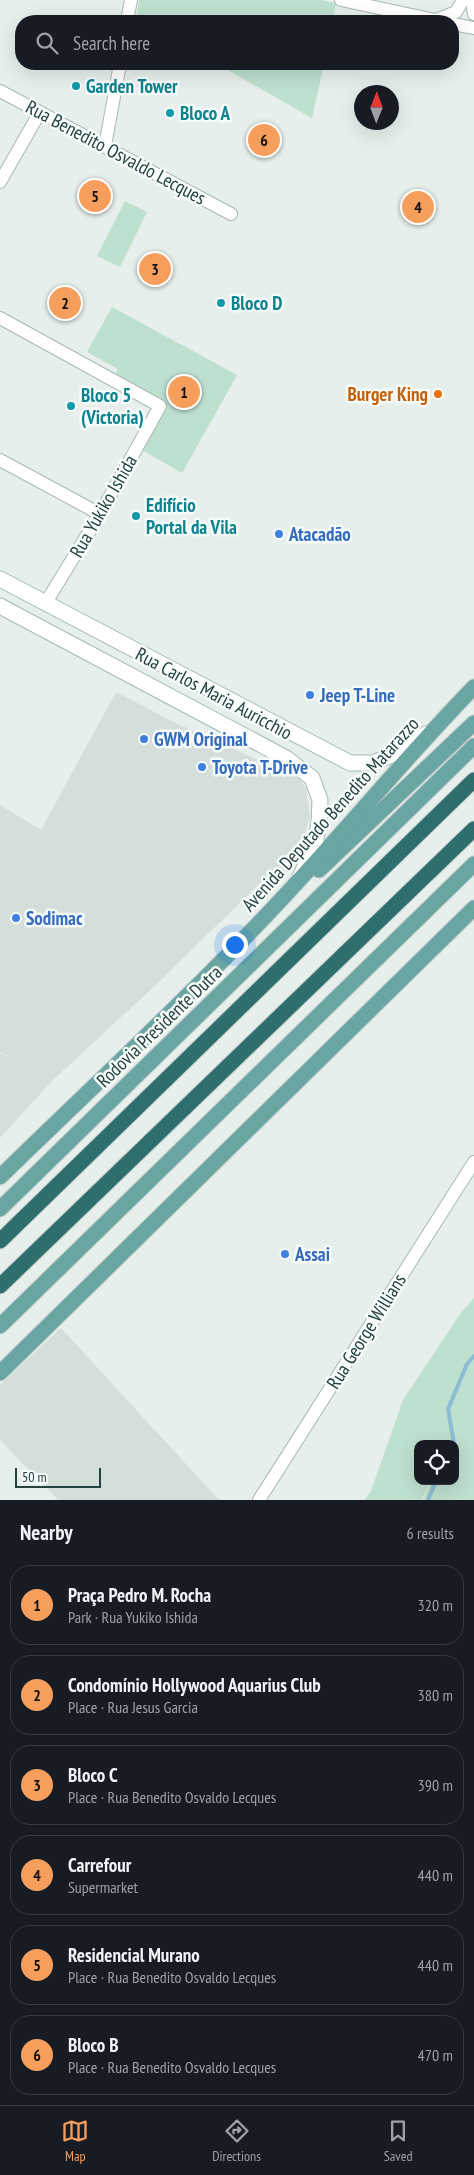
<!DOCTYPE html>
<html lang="en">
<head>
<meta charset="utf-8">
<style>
	body { margin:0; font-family:"PT Sans Narrow",sans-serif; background:#20242c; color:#f1f3f6 }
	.controls { position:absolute; right:15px; bottom:15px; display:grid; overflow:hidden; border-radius:10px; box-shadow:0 5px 20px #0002 }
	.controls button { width:45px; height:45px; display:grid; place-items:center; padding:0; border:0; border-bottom:1px solid #363941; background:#171b24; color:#f1f3f6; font:25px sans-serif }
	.compass { position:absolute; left:354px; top:85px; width:45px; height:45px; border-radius:50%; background:#171b24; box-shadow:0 5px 20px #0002; rotate:1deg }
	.scale { position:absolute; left:15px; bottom:12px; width:86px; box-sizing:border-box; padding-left:5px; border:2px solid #234240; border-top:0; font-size:14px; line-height:18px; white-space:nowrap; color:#234240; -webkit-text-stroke:4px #f7fbfa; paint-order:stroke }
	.you { position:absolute; left:234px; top:944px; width:18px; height:18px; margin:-12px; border:4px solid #fff; border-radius:50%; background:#1a73e8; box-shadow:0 0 0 8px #1a73e833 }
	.badge { display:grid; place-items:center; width:32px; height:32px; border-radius:50%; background:#f69f5d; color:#111; font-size:16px; font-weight:700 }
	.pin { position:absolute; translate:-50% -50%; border:2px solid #fff; box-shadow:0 1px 5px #0006 }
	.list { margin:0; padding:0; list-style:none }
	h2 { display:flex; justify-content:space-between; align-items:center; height:65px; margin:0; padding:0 20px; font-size:21px }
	h2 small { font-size:16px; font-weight:400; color:#9ea1a6 }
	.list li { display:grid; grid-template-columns:32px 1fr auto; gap:15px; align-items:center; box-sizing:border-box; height:80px; margin:0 10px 10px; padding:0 10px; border:1px solid #363941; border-radius:20px }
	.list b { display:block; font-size:19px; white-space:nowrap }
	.list p { margin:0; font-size:16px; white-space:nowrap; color:#9ea1a6 }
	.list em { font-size:16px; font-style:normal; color:#9ea1a6 }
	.icon { flex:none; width:28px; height:28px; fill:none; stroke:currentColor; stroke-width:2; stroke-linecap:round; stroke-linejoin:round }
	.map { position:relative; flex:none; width:474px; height:1500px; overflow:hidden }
	.search { position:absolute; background:#171b24; box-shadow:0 5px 20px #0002; left:15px; right:15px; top:15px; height:55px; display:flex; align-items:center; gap:12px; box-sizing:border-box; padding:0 18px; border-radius:20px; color:#9ea1a6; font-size:19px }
	.sheet { height:605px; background:#171b24 }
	nav { display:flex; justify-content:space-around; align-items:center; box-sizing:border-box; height:70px; border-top:1px solid #363941; background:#171b24; font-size:14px; color:#9ea1a6 }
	nav a { display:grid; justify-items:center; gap:2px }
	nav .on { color:#f69f5d }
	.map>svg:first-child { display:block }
	.built { fill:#d4dfdc }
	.green { fill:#bee0ce }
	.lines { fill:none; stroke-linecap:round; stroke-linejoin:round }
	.stream { stroke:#8dbcd5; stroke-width:4 }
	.street-casing { stroke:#a8b8b5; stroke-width:14 }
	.secondary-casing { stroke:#a3bbb8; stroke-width:17 }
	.primary-casing { stroke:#c1caca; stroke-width:17 }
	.highway-casing { stroke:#c1caca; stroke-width:17 }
	.street { stroke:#fff; stroke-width:12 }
	.secondary { stroke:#fff; stroke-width:15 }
	.primary { stroke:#69a6a1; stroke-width:15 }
	.highway { stroke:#2e6f6e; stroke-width:15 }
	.culture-dot { fill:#0f9aa8; stroke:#f7fbfa; stroke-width:2 }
	.food-dot { fill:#e8710a; stroke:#f7fbfa; stroke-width:2 }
	.shop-dot { fill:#3f7fe0; stroke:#f7fbfa; stroke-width:2 }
	.labels { text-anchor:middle; stroke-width:5; stroke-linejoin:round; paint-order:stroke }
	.culture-label { font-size:19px; font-weight:bold; fill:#0d838f; stroke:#f7fbfa; text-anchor:start }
	.street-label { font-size:19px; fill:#234240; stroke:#f7fbfa }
	.food-label { font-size:19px; font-weight:bold; fill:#c56008; stroke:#f7fbfa; text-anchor:end }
	.shop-label { font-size:19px; font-weight:bold; fill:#366cbe; stroke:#f7fbfa; text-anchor:start }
</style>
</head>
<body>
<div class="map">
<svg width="474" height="1500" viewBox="0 0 474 1500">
	<rect width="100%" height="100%" fill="#e6efec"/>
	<g class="built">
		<polygon points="116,692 176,723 299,778 306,789 310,817 297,859 277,880 268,875 159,982 52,1081 0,1138 0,1053 20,1063 0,1052 0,805 41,830"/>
		<polygon points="61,1328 219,1500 58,1500 0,1440 0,1385"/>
	</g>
	<g class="green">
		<polygon points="139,0 321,0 336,3 333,21 136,21"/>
		<polygon points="217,64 324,64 312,118"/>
		<polygon points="125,201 147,212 120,267 97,256"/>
		<polygon points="112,307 237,375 182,473 142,450 166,407 113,378 118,369 87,352"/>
		<polygon points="474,1298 474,1500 423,1500 431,1481 455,1481 455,1444 418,1444 418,1481 430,1481 422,1500 365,1500 371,1491 403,1400 460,1314"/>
	</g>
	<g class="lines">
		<g class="stream">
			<polyline points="454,1444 448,1409 467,1364 474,1356"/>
			<polyline points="428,1500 436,1481"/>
		</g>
		<defs>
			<g id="street">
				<polyline points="341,0 440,21"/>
				<polyline points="472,0 474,14"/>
				<polyline points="436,20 456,12 463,0"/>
				<polyline points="127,21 131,0"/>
				<polyline points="453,24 474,28"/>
				<polyline points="0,91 231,214"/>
				<polyline points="105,146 120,64"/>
				<polyline points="0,182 40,112"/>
				<polyline points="0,318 160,406 100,514 45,604"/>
				<polyline points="0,460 100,514"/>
				<polyline points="259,1500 474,1162"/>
			</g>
			<g id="secondary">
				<polyline points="0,579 350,763 373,763 400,751 426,734"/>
				<polyline points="0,606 286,758 312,778 320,800 319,823 314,848 300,877"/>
			</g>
			<g id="primary">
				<polyline points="319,870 474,723"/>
				<path d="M 0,1177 C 86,1093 174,1012 257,925 C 332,848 399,764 474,687"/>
				<polyline points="0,1209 474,746"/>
				<polyline points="0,1326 474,864"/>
				<polyline points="0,1373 474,908"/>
			</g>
			<g id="highway">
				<polyline points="0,1241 474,780"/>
				<polyline points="0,1286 474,829"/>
			</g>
		</defs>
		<use href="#street" class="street-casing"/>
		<use href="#secondary" class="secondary-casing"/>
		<use href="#primary" class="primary-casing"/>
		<use href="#highway" class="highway-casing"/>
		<use href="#street" class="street"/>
		<use href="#secondary" class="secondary"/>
		<use href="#primary" class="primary"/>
		<use href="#highway" class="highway"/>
	</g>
	<g class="culture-dot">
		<circle cx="76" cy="86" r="5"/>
		<circle cx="170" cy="113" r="5"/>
		<circle cx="221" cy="303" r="5"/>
		<circle cx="71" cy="406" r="5"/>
		<circle cx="136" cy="516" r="5"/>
	</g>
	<circle class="food-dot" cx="438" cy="394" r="5"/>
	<g class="shop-dot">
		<circle cx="279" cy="534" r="5"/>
		<circle cx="310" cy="695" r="5"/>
		<circle cx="144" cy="739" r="5"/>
		<circle cx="202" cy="767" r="5"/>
		<circle cx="16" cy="918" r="5"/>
		<circle cx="285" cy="1254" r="5"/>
	</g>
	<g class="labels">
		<g class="culture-label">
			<text x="86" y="93">Garden Tower</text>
			<text x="180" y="120">Bloco A</text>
			<text x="231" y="310">Bloco D</text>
			<text x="81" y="402">Bloco 5<tspan x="81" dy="22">(Victoria)</tspan></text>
			<text x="146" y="512">Edifício<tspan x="146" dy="22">Portal da Vila</tspan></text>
		</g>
		<g class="street-label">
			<text transform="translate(116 152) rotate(28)" y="7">Rua Benedito Osvaldo Lecques</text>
			<text transform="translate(103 506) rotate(-60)" y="7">Rua Yukiko Ishida</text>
			<text transform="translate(214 693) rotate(28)" y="7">Rua Carlos Maria Auricchio</text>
			<text transform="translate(330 814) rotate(-48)" y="7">Avenida Deputado Benedito Matarazzo</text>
			<text transform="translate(159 1026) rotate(-44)" y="7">Rodovia Presidente Dutra</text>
			<text transform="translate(366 1331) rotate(-58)" y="7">Rua George Willians</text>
		</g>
		<g class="food-label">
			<text x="428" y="401">Burger King</text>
		</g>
		<g class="shop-label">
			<text x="289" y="541">Atacadão</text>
			<text x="320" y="702">Jeep T-Line</text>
			<text x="154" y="746">GWM Original</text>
			<text x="212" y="774">Toyota T-Drive</text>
			<text x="26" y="925">Sodimac</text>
			<text x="295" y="1261">Assai</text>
		</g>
	</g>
</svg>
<div class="controls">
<button><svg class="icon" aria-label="locate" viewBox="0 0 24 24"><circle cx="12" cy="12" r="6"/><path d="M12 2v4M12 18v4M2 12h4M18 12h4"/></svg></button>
</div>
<svg class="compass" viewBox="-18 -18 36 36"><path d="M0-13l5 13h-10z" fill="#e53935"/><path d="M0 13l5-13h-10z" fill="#9ea1a6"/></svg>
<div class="scale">50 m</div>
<div class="you"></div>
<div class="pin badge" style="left:184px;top:392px">1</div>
<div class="pin badge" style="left:65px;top:303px">2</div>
<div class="pin badge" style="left:155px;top:269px">3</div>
<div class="pin badge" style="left:418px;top:207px">4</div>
<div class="pin badge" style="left:95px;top:196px">5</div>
<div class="pin badge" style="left:264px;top:140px">6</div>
<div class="search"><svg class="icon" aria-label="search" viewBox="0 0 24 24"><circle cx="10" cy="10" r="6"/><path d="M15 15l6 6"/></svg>Search here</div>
</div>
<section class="sheet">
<h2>Nearby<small>6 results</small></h2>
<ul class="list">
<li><span class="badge">1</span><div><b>Praça Pedro M. Rocha</b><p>Park · Rua Yukiko Ishida</p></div><em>320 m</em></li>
<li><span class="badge">2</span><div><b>Condomínio Hollywood Aquarius Club</b><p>Place · Rua Jesus Garcia</p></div><em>380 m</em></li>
<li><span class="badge">3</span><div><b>Bloco C</b><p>Place · Rua Benedito Osvaldo Lecques</p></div><em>390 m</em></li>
<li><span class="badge">4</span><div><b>Carrefour</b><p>Supermarket</p></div><em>440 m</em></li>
<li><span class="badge">5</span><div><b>Residencial Murano</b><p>Place · Rua Benedito Osvaldo Lecques</p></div><em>440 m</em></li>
<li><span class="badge">6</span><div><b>Bloco B</b><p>Place · Rua Benedito Osvaldo Lecques</p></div><em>470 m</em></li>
</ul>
</section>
<nav>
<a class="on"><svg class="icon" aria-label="map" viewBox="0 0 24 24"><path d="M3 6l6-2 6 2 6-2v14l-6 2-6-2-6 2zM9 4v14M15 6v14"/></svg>Map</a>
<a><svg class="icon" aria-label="directions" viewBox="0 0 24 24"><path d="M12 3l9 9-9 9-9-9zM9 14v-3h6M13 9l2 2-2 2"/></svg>Directions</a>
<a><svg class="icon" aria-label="saved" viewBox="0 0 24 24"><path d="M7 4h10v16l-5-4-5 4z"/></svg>Saved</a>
</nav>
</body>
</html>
